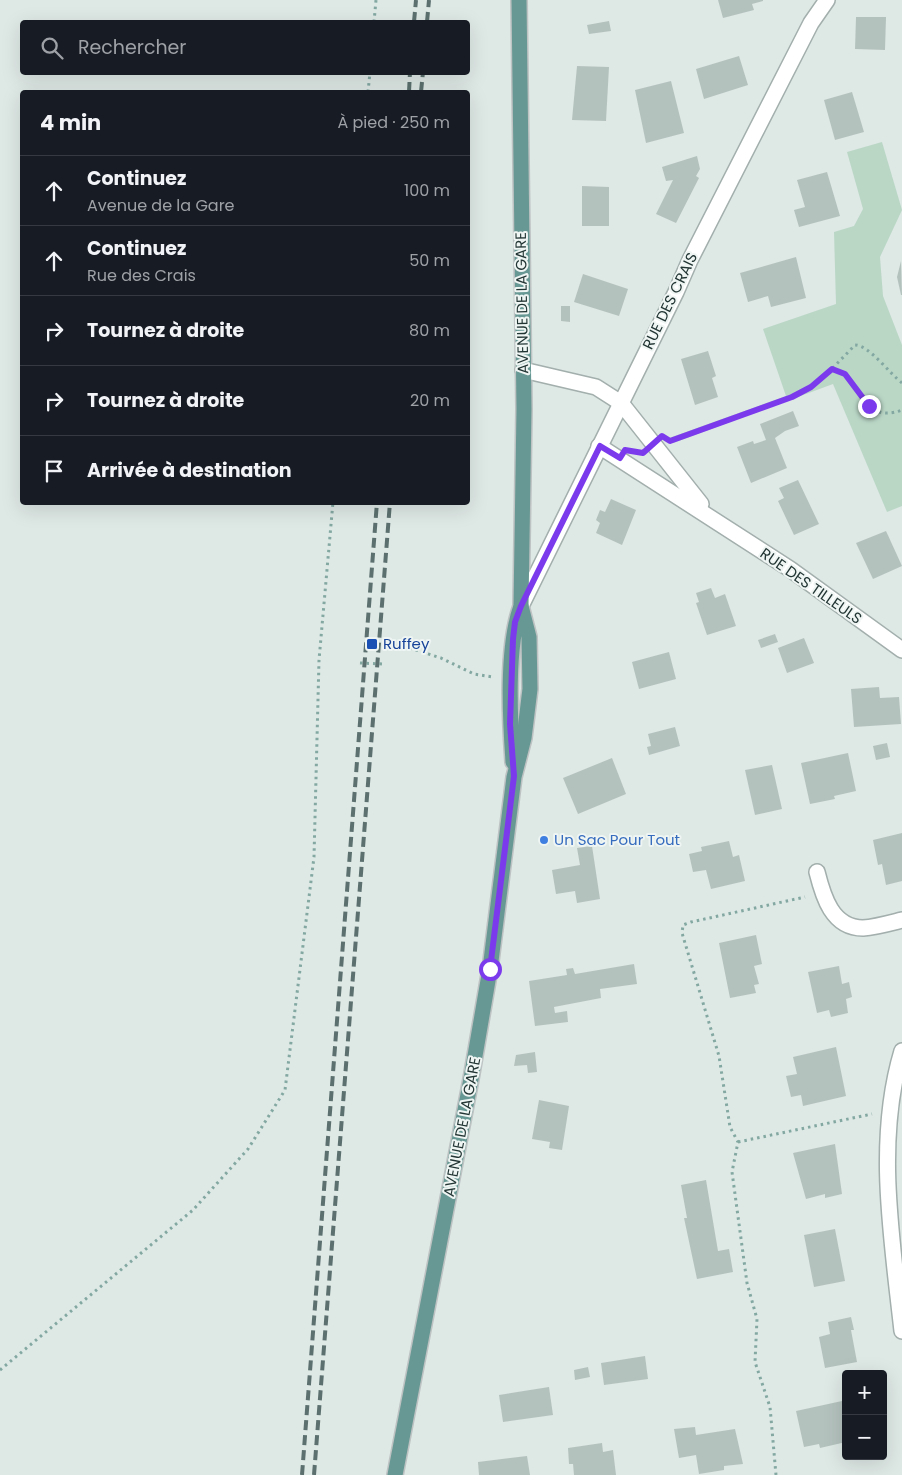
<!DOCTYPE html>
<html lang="fr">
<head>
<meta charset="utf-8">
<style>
	body { margin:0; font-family:Poppins,sans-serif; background:#20242c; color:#f1f3f6 }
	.controls { position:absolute; right:15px; bottom:15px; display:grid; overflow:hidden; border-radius:5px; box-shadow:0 5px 20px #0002 }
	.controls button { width:45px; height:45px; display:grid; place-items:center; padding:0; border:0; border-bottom:1px solid #363941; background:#171b24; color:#f1f3f6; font:25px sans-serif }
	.stop { position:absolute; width:15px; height:15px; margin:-11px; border:4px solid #7c3aed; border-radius:50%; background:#fff }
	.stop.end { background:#7c3aed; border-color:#fff; box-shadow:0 1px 5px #0008 }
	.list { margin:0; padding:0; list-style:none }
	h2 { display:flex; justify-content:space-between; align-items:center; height:65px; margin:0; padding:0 20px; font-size:21px }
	h2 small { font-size:16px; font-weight:400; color:#9ea1a6 }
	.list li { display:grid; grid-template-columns:32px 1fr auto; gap:15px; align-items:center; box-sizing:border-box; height:70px; padding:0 20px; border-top:1px solid #363941 }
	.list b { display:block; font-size:19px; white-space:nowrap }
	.list p { margin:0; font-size:16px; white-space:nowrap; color:#9ea1a6 }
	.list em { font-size:16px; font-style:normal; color:#9ea1a6 }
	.icon { flex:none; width:28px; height:28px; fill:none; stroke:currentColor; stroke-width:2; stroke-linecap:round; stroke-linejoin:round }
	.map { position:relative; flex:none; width:902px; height:1475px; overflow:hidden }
	.search { position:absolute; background:#171b24; box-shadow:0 5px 20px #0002; left:20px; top:20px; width:450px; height:55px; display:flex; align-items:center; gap:12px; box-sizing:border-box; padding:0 18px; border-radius:5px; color:#9ea1a6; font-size:19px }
	.panel { position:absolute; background:#171b24; box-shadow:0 5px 20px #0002; left:20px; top:90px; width:450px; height:415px; border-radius:5px }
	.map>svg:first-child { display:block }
	.green { fill:#bad7c6 }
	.building { fill:#b4c2be }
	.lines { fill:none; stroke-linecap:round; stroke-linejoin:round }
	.minor-casing { stroke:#a2afac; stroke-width:18 }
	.major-casing { stroke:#bdc2c2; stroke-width:18 }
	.path { stroke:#83a8a2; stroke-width:3; stroke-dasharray:2.5 4; stroke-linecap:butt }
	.minor { stroke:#fff; stroke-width:15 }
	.major { stroke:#689893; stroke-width:15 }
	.rail { stroke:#5c716f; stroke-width:4; stroke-dasharray:10 5; stroke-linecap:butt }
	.route { stroke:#7c3aed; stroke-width:6 }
	.transit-dot { fill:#1a4fb4; stroke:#eef5f3; stroke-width:2 }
	.shop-dot { fill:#3f7fe0; stroke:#eef5f3; stroke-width:2 }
	.labels { text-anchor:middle; stroke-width:4; stroke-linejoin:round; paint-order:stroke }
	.street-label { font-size:15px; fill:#223533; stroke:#eef5f3 }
	.transit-label { font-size:15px; fill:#164399; stroke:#eef5f3; text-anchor:start }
	.shop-label { font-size:15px; fill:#366cbe; stroke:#eef5f3; text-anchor:start }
</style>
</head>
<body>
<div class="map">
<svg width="902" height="1475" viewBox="0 0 902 1475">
	<rect width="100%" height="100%" fill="#dee8e5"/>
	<polygon class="green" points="882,142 902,210 880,257 883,296 902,345 902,506 887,512 833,384 673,443 669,438 786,396 763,329 836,304 834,232 854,226 863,209 847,152"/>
	<g class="building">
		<polygon points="718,0 763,0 763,1 752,4 754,10 723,18"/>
		<polygon points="856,17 886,17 885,50 855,49"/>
		<polygon points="609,21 611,31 589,34 587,25"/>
		<polygon points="739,56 748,85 704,99 696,69"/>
		<polygon points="577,66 609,67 606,121 572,120"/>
		<polygon points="671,81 684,133 646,143 635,90"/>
		<polygon points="852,92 864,132 835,140 824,100"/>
		<polygon points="697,156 700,169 696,176 699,178 676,223 656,214 673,180 666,181 662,167"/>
		<polygon points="827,172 840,216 799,227 794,210 805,207 797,180"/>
		<polygon points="582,186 609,187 609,226 582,226"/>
		<polygon points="796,257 806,298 771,307 768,296 748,302 740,273"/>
		<polygon points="901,261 902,295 901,295 897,277"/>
		<polygon points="583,274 628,289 619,316 574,302"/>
		<polygon points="561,306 570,306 570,322 561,321"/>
		<polygon points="708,351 716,376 712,378 718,397 695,405 681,359"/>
		<polygon points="793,411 799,426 785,431 775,438 787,468 751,483 737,447 753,441 754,444 766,440 760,424"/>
		<polygon points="798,480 819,524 794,535 778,501 784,498 779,488"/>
		<polygon points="611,499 636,510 622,545 596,533 600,523 596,520 600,510 605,512"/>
		<polygon points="886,531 902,566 873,579 856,543"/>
		<polygon points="711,588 715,598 725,594 736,626 707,635 696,603 699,602 696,593"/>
		<polygon points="775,634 778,642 761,648 758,640"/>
		<polygon points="804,638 814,663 787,673 778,648"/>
		<polygon points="669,652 676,679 639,689 632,662"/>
		<polygon points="879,687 880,698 899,697 901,724 854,727 851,689"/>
		<polygon points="675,727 680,746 649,755 647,747 651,746 648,734"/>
		<polygon points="887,743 890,757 876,760 873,746"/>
		<polygon points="848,753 856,791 834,796 835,799 810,804 801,763"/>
		<polygon points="612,758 626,794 578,814 563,778"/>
		<polygon points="772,765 782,809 755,815 745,770"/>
		<polygon points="902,833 902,881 886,885 882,864 878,865 873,840"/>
		<polygon points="729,841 733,857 739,855 745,881 711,889 706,870 693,872 689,854 702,851 701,847"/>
		<polygon points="592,846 600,899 577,903 575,891 556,894 552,870 580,865 577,848"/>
		<polygon points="756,935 762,964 754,966 759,984 754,985 756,993 730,998 719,943"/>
		<polygon points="634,964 637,984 600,989 601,998 554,1007 555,1013 567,1011 568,1022 535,1026 529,981 567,975 566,969 573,968 575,974"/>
		<polygon points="839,966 842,984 849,982 852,997 846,999 848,1013 831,1017 829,1010 817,1013 808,972"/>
		<polygon points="836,1047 846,1096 803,1106 801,1095 791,1097 786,1076 797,1074 793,1057"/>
		<polygon points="535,1052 537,1072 528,1073 527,1065 514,1066 516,1055"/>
		<polygon points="539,1100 569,1106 562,1150 549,1148 550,1142 532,1139"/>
		<polygon points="835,1144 842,1194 825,1198 825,1194 806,1199 793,1153"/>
		<polygon points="706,1180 718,1251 729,1249 733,1272 697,1279 684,1218 687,1218 681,1185"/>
		<polygon points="835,1229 845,1281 814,1287 804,1235"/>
		<polygon points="851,1317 854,1330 851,1330 857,1362 825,1368 819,1337 830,1334 828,1322"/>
		<polygon points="645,1356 648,1379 604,1385 601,1363"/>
		<polygon points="588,1367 590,1377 575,1380 574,1370"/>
		<polygon points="549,1387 553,1415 503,1422 499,1395"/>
		<polygon points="842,1401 846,1415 846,1442 820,1448 819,1444 804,1447 796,1411"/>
		<polygon points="695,1427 696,1435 735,1429 743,1464 724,1466 724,1470 699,1474 696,1455 679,1458 674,1429"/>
		<polygon points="602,1443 603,1452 613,1450 616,1475 574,1475 573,1464 569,1464 568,1448"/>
		<polygon points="527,1456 530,1475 479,1475 478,1462"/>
	</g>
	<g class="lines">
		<defs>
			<g id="minor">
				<polyline points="523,370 596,387 621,403 701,504"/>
				<polyline points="599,446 790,569 902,650"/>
				<polyline points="521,606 676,292 690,260 811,23 827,0"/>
				<path d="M 817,872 C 823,896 832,928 863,928 C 876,927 890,923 902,920"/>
				<path d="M 902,1051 C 875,1141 892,1239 902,1331"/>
			</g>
			<g id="major">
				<path d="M 513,762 C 510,719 506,647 521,606 L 524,409 L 519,0"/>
				<polyline points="395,1475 471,1079 490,969 514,777 524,738 530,689 529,637 521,606"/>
			</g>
		</defs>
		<use href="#minor" class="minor-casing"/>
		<use href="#major" class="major-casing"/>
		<g class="path">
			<polyline points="374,22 376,0"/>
			<polyline points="368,92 370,72"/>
			<path d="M 832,369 C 863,375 859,426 902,410"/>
			<path d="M 674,440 L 802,392 L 827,374 L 855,345 C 869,345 890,374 902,383"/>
			<polyline points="397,644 441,658 474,674 493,677"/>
			<polyline points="360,663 383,664"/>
			<polyline points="738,1142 872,1114"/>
			<polyline points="0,1370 193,1210 248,1149 285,1090 314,857 319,660 333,502"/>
			<polyline points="776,1475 770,1407 755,1362 757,1319 747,1283 732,1172 738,1142 730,1127 719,1056 682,933 683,925 691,922 805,897"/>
		</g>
		<use href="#minor" class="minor"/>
		<use href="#major" class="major"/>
		<g class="rail">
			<polyline points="414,22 416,0"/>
			<polyline points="427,22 429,0"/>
			<polyline points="409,92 410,72"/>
			<polyline points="421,92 423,72"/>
			<polyline points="302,1475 377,502"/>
			<polyline points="314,1475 390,502"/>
		</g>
	</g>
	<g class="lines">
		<polyline class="route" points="490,969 514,776 510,724 513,639 515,622 521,606 600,446 620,458 625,450 643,453 662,436 670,441 792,397 811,387 832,369 845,374 869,406"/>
	</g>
	<rect class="transit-dot" x="366" y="638" width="12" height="12" rx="2.5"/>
	<circle class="shop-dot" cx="544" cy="840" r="5"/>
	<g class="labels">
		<g class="street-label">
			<text transform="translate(670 301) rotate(-64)" y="5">RUE DES CRAIS</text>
			<text transform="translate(522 303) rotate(-91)" y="5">AVENUE DE LA GARE</text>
			<text transform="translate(811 586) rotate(35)" y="5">RUE DES TILLEULS</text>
			<text transform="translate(462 1127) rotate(-79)" y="5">AVENUE DE LA GARE</text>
		</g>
		<g class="transit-label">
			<text x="383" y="649">Ruffey</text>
		</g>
		<g class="shop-label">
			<text x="554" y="845">Un Sac Pour Tout</text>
		</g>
	</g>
</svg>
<div class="controls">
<button>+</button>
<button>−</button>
</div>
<div class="stop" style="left:490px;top:969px"></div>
<div class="stop end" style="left:869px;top:406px"></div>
<div class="search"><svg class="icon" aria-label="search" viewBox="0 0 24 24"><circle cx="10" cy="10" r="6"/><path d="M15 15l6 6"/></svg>Rechercher</div>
<section class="panel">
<h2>4 min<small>À pied · 250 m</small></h2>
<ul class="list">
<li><svg class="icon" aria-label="ahead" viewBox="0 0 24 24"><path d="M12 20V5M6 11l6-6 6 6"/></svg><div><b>Continuez</b><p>Avenue de la Gare</p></div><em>100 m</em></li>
<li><svg class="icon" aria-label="ahead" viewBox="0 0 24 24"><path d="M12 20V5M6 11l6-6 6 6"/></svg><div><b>Continuez</b><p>Rue des Crais</p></div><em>50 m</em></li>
<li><svg class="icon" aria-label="right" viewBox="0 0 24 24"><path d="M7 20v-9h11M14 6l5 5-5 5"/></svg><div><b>Tournez à droite</b></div><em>80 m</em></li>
<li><svg class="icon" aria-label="right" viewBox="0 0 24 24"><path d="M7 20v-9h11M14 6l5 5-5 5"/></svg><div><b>Tournez à droite</b></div><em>20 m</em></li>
<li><svg class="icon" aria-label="arrive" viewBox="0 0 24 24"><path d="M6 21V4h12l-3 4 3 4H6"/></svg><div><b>Arrivée à destination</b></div></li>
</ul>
</section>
</div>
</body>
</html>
